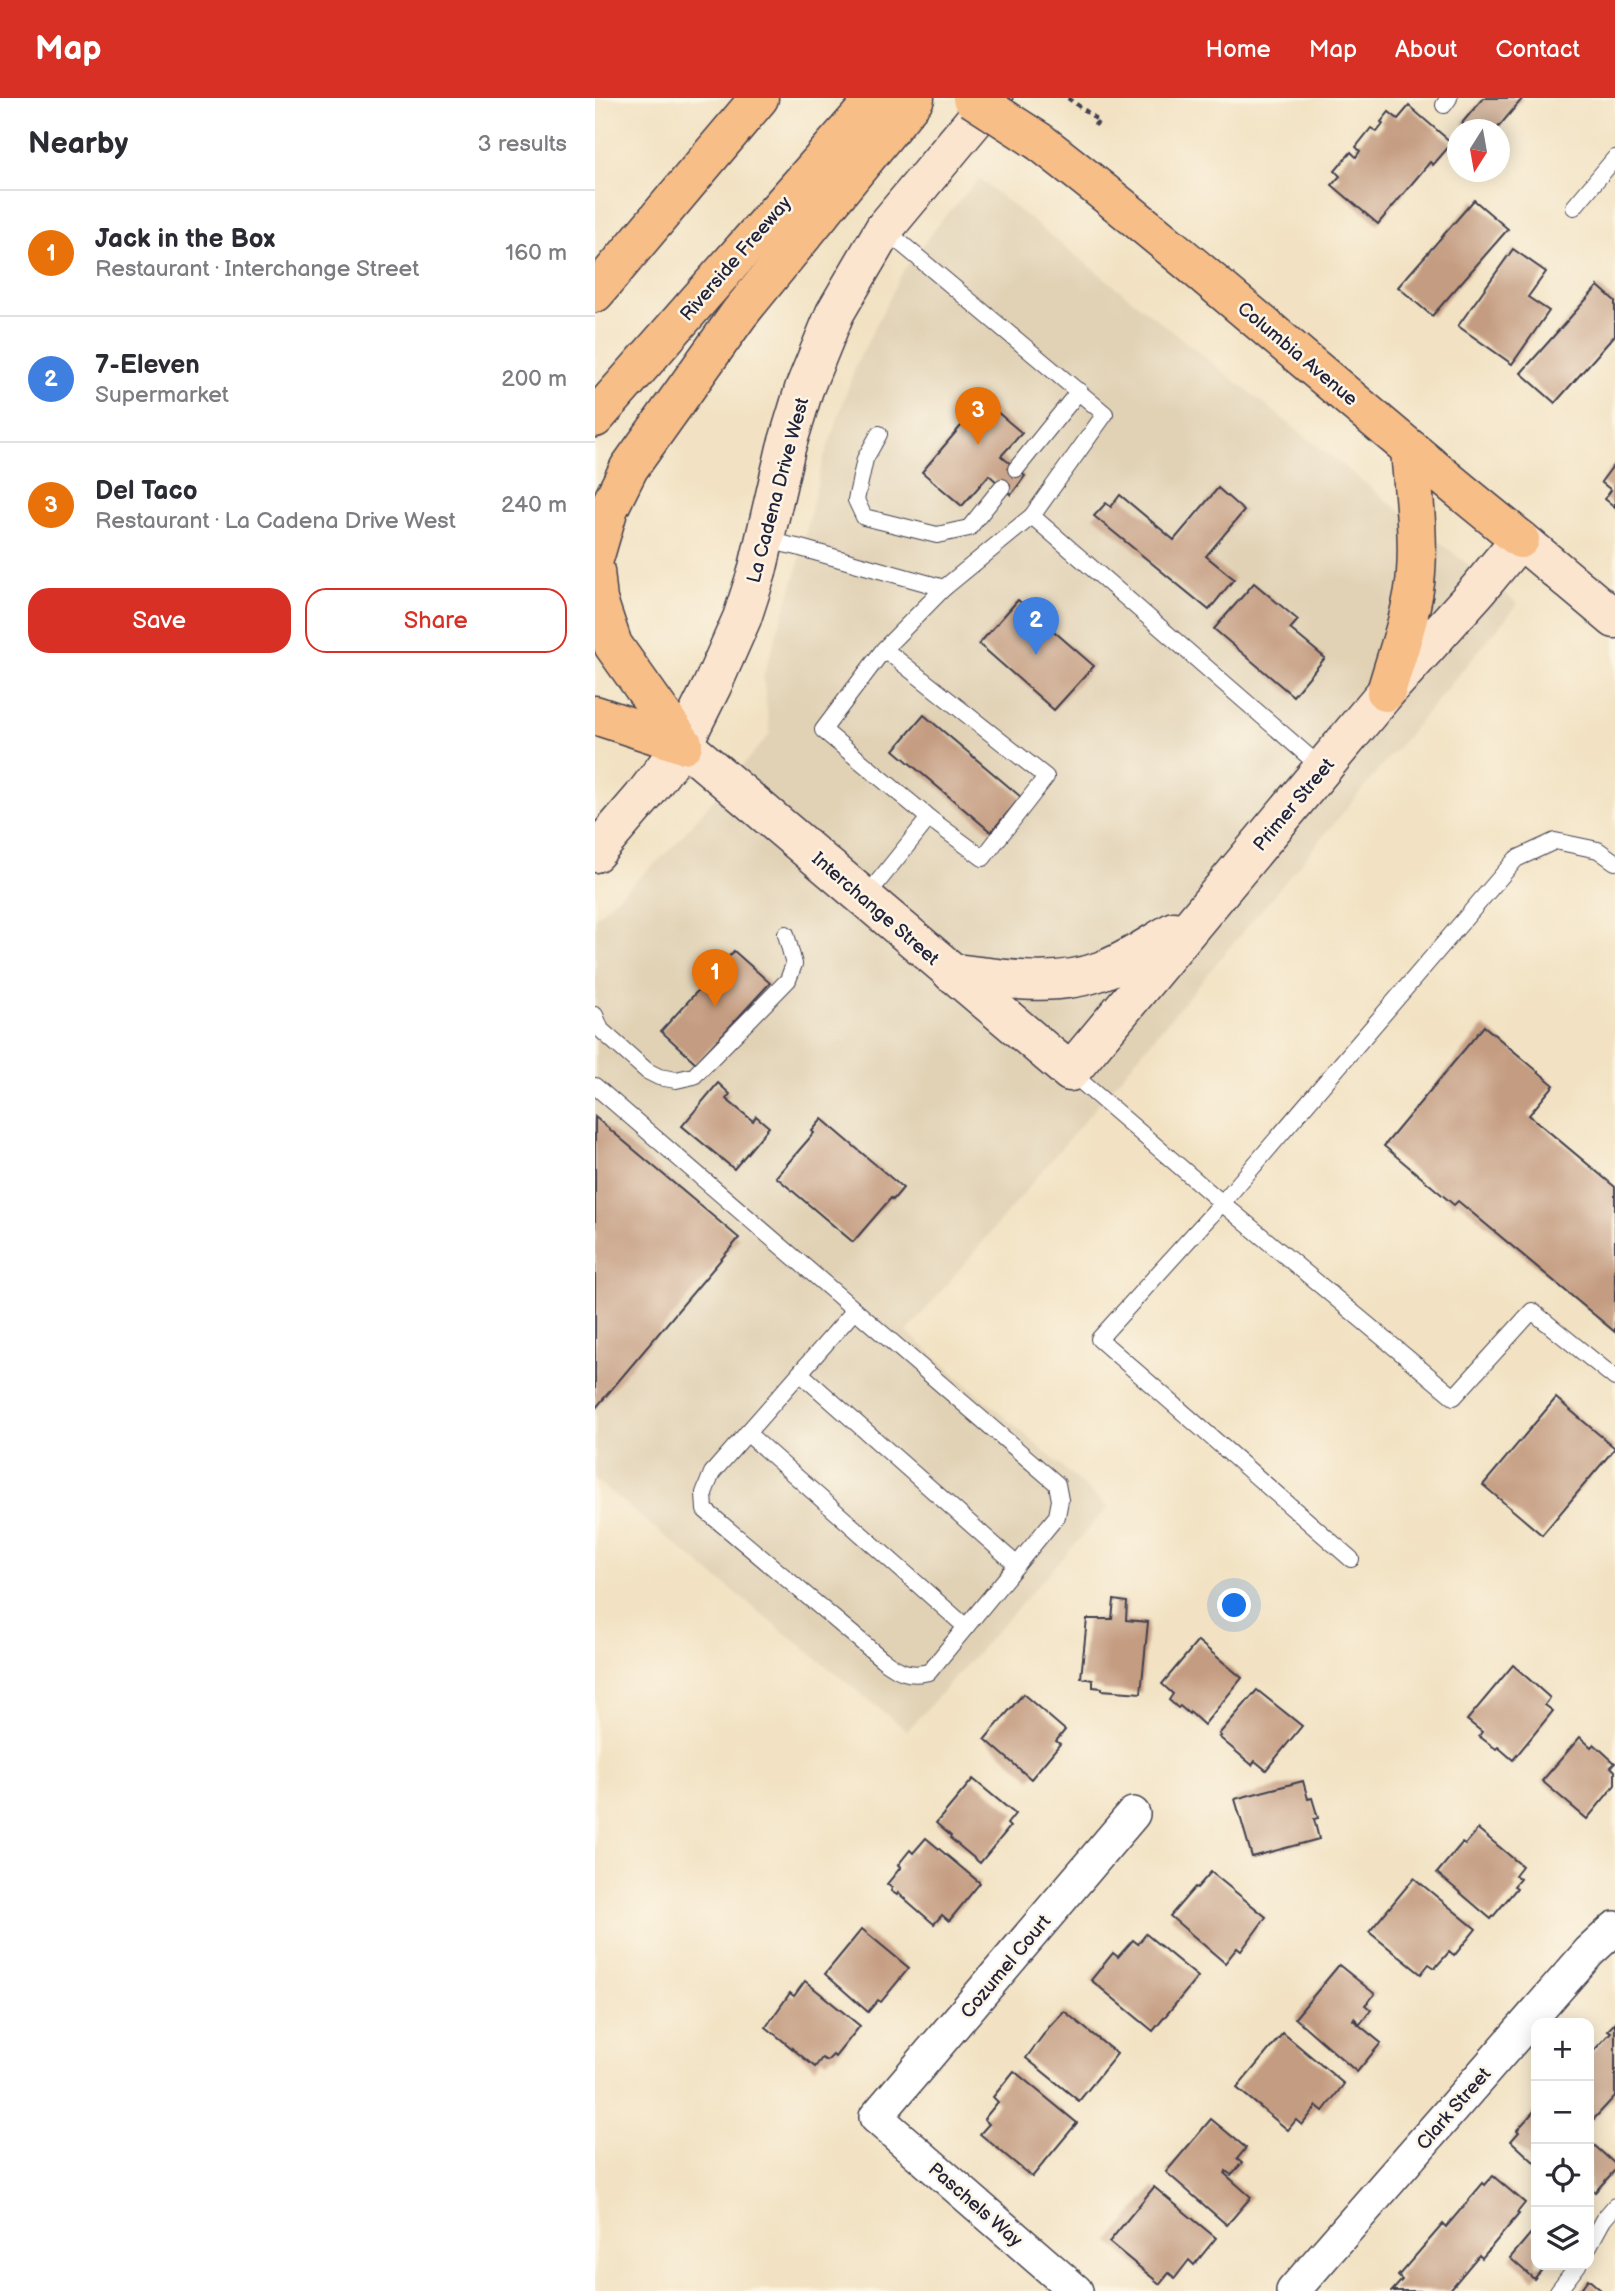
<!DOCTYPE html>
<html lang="en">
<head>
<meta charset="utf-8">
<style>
	body { margin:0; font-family:"Balsamiq Sans",sans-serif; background:#f2f2f3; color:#2b2b33 }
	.controls { position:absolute; right:21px; bottom:21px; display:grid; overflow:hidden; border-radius:14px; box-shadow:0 4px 18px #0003 }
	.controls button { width:63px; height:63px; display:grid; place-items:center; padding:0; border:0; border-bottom:2px solid #e1e1e2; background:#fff; color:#2b2b33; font:35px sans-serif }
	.compass { position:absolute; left:852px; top:21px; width:63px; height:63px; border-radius:50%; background:#fff; box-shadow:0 4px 18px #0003; rotate:191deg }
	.you { position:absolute; left:640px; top:1508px; width:24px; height:24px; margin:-18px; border:5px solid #fff; border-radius:50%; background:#1a73e8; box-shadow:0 0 0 10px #1a73e833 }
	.badge { display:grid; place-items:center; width:46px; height:46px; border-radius:50%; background:#d93025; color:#fff; font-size:23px; font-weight:700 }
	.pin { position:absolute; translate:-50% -58px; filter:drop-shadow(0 2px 4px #0008) }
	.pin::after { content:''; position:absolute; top:37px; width:24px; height:21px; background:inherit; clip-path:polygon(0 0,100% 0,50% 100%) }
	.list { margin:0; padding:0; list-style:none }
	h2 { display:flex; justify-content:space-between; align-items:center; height:91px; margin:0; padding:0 28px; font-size:30px }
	h2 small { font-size:23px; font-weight:400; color:#7c7c81 }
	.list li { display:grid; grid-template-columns:46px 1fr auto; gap:21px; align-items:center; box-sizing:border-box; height:126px; padding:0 28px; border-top:2px solid #e1e1e2 }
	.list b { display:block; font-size:26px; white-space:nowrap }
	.list p { margin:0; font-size:23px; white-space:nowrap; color:#7c7c81 }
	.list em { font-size:23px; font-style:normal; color:#7c7c81 }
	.actions { display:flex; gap:14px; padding:21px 28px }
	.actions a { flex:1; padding:16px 0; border:2px solid #d93025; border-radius:21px; text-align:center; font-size:24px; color:#d93025 }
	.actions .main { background:#d93025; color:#fff }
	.icon { flex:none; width:38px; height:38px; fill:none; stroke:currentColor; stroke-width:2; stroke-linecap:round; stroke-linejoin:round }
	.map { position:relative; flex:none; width:1020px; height:2193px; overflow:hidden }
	header { display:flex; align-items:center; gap:42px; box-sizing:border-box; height:98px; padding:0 35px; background:#d93025; color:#fff }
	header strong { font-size:33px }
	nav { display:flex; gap:38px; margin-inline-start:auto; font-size:24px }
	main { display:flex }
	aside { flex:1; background:#fff }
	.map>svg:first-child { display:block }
	.built { fill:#e1d2b5 }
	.building { fill:#c49c81 }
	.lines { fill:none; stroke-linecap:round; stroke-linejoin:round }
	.lane-casing { stroke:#413f4f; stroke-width:18 }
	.street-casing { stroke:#413f4f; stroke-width:36 }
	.secondary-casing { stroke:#413f4f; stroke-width:41 }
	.primary-casing { stroke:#413f4f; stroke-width:41 }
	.highway-casing { stroke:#413f4f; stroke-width:41 }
	.path { stroke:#413f4f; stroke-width:4.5; stroke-dasharray:5 5; stroke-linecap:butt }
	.lane { stroke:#fff; stroke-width:16 }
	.street { stroke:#fff; stroke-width:33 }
	.secondary { stroke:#fce5cf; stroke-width:38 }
	.primary { stroke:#f7be88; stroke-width:38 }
	.highway { stroke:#f7be88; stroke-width:38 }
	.primary-bridge-casing { stroke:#413f4f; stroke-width:41; stroke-linecap:butt }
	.primary-bridge { stroke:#f7be88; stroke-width:38 }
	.labels { text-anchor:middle; stroke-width:5; stroke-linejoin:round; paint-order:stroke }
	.street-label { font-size:19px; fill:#22223b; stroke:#fcf5e5 }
</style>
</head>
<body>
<header>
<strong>Map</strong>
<nav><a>Home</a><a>Map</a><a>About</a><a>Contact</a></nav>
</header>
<main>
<aside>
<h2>Nearby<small>3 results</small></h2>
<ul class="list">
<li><span class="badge" style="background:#e8710a">1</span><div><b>Jack in the Box</b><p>Restaurant · Interchange Street</p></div><em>160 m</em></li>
<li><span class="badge" style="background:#3f7fe0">2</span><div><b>7-Eleven</b><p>Supermarket</p></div><em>200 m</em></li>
<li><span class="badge" style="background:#e8710a">3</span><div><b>Del Taco</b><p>Restaurant · La Cadena Drive West</p></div><em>240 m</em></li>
</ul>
<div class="actions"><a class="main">Save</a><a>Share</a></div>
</aside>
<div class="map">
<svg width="1020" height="2193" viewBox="0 0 1020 2193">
	<rect width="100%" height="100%" fill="#fcf5e5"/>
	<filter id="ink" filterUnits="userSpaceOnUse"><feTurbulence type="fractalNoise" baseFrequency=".0143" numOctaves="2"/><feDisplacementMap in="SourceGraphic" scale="14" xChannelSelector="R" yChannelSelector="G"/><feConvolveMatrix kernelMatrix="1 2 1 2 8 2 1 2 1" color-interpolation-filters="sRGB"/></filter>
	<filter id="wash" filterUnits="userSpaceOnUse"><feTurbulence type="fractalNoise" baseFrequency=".00686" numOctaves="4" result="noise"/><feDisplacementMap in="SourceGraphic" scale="28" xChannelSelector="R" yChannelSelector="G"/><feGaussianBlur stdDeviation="1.57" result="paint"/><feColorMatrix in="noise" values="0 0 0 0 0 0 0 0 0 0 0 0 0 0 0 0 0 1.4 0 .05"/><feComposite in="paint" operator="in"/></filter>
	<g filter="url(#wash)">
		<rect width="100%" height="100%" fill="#f2e2c3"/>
		<polygon class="built" points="384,81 923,506 312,1234 513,1409 312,1633 0,1382 0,819 74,753 175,636 168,579 202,473 225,372 261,267 308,173 345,124"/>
		<g id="blocks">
			<g class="building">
				<polygon points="888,0 928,0 901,32 874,32 867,25"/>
				<polygon points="814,8 857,45 838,67 835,64 783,126 737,87 745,78 740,73 756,54 761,59 765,53 761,49 776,30 782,34 788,26 786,24 794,14 803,21"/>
				<polygon points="879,102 913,131 837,218 803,189"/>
				<polygon points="918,151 951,174 933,199 954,213 917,266 863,228"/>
				<polygon points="1003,188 1020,203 1020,237 960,305 926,275"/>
				<polygon points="388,302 427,335 406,358 430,378 416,397 394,377 367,408 327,374"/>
				<polygon points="1020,365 1020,409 1010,401 1016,392 1006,384"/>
				<polygon points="623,390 649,413 611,458 639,481 614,512 499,418 511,405 516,409 525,397 579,442"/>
				<polygon points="659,485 703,522 695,531 730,560 698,598 619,531"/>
				<polygon points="423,502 499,568 459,612 384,546"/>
				<polygon points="329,617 426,699 396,734 299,652"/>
				<polygon points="139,853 175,885 101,965 66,933"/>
				<polygon points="889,928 959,987 934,1017 1020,1089 1020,1234 863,1103 859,1107 789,1048"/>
				<polygon points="123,985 135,996 131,1001 158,1023 161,1018 174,1029 139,1071 87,1028"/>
				<polygon points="0,1019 144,1140 0,1311"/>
				<polygon points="227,1021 308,1090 298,1102 296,1100 258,1144 181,1079 219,1035 217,1033"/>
				<polygon points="961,1300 1020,1350 947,1437 888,1387"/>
				<polygon points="519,1502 532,1504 531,1522 553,1524 546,1595 507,1592 507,1590 498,1589 498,1582 486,1580 492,1521 517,1521"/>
				<polygon points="603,1543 647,1580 609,1627 595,1614 594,1616 585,1608 583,1610 574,1602 578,1596 567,1586"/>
				<polygon points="918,1567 955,1600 950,1607 958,1613 918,1662 903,1649 901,1651 884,1638 887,1634 872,1622"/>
				<polygon points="662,1592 707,1628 671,1672 660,1663 657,1667 624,1639 626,1638 624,1636"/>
				<polygon points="428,1596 470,1632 461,1643 465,1646 436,1681 390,1641"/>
				<polygon points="985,1639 996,1649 999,1646 1020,1665 1016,1669 1020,1673 1020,1687 992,1721 947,1683"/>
				<polygon points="378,1681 420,1716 412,1726 415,1729 385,1765 355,1740 356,1738 341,1725"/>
				<polygon points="708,1683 713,1701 717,1700 723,1720 719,1721 724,1741 657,1759 640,1701"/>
				<polygon points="883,1731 927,1768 920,1777 925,1781 919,1788 922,1790 896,1821 842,1775 867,1745 870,1747"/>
				<polygon points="331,1740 385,1785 354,1823 347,1817 339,1826 303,1795 302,1797 296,1793 297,1790 292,1786 306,1769 303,1767 315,1752 318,1755"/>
				<polygon points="616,1774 671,1819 646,1853 642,1850 630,1865 575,1818 600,1789 602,1790"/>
				<polygon points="819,1780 881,1831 859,1858 854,1854 840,1870 834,1866 826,1876 774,1834"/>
				<polygon points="267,1831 314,1870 286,1904 283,1902 273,1914 230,1876"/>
				<polygon points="551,1836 603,1879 558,1933 496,1882 518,1855 523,1859 538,1842 543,1846"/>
				<polygon points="744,1867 780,1896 770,1907 776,1912 765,1926 759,1920 758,1922 786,1945 762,1974 700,1920"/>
				<polygon points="210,1883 265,1928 240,1959 238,1957 232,1963 227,1960 220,1969 171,1929 195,1895 199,1898"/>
				<polygon points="469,1913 522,1956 484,2003 431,1960 455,1928"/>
				<polygon points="1020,1925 1020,1998 998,2022 996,2021 994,2023 994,1958 1016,1934 1013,1932"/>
				<polygon points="688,1935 749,1986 728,2013 722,2008 707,2027 701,2022 693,2032 642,1990"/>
				<polygon points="419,1973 482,2025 437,2079 385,2036 394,2026 389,2021 403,2004 398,1999"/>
				<polygon points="941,2011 941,2066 916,2043 924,2034 922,2032"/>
				<polygon points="616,2021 651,2050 642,2061 647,2065 636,2077 631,2073 630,2076 656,2099 632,2127 571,2074"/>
				<polygon points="999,2047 1020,2066 1020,2072 1000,2094 994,2089 994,2053"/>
				<polygon points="898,2078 930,2105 922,2115 924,2116 887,2160 884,2157 854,2193 797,2193 807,2182 803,2178 848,2126 851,2129 888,2085 890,2087"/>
				<polygon points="559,2089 621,2140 599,2167 594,2162 580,2180 574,2175 565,2186 514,2144"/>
				<polygon points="937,2134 941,2138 941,2167 951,2167 939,2181 915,2160"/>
				<polygon points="993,2181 1007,2193 984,2193"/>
			</g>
		</g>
	</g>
	<g filter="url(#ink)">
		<use href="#blocks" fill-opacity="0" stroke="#413f4f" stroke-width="2"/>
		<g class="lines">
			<defs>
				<g id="lane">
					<polyline points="849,7 854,0"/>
					<polyline points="979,109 1020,60"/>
					<polyline points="289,131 510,316 437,418 349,490 289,551 228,632 334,720 388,760 451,679 289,551"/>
					<polyline points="284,336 270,361 261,402 269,419 342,437 374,430 407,389"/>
					<polyline points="421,371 484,293"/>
					<polyline points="437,418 728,671"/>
					<polyline points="170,442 202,449 349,490"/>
					<polyline points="270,800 334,720"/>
					<polyline points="0,917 6,932 52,973 64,979 81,982 99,978 193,882 199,866 191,836"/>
					<polyline points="475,974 627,1105 921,761 960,743 1003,752 1020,764"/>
					<polyline points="0,988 260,1212"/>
					<path d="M 260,1212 L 462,1386 L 465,1402 L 462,1418 L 334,1574 C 313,1579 303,1573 287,1561 L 110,1412 L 109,1395 L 117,1375 Z"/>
					<polyline points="205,1275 422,1467"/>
					<polyline points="152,1335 371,1529"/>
					<polyline points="756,1461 504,1241 627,1105 859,1299 937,1213 1020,1280"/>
					<polyline points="994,2148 1008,2122 1020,2108"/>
					<polyline points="963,2193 983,2167"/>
				</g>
				<g id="street">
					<polyline points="481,2193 281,2019 538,1716"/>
					<polyline points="698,2193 994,1854 1020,1830"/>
				</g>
				<g id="secondary">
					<polyline points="88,646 475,974 791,594 882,493 925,441 1020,521"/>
					<polyline points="0,755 48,699 88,646 117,588 147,520 162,474 191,350 209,291 240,215 289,131 398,0"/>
					<path d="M 357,875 C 406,880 460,891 508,872 C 533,863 556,846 579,833"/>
				</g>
				<g id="primary">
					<path d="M 445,44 C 609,171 762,311 925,441"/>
					<path d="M 791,594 C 801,559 819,510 821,475 C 824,434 818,392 815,351"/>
				</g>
				<g id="highway">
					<polyline points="0,195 164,0"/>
					<polyline points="0,320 281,0"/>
					<polyline points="0,458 14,410 34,370 144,216 320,0"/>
					<polyline points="0,473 3,502 18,547 88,646"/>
					<polyline points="0,617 88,646"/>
				</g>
			</defs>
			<use href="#lane" class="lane-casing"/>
			<use href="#street" class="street-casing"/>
			<use href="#secondary" class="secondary-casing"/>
			<use href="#primary" class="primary-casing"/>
			<use href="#highway" class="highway-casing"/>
			<polyline class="path" points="473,0 504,23 497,30"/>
			<use href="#lane" class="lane"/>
			<use href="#street" class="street"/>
			<use href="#secondary" class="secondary"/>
			<use href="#primary" class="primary"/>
			<use href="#highway" class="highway"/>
			<defs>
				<polyline id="primary-bridge" points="377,0 445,44"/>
			</defs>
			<use href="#primary-bridge" class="primary-bridge-casing"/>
			<use href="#primary-bridge" class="primary-bridge"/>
		</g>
	</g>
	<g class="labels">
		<g class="street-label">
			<text transform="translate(140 160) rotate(-49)" y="7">Riverside Freeway</text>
			<text transform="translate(703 255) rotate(40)" y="7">Columbia Avenue</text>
			<text transform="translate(182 392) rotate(-75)" y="7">La Cadena Drive West</text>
			<text transform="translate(698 706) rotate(-50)" y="7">Primer Street</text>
			<text transform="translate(281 810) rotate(41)" y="7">Interchange Street</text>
			<text transform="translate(410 1868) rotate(-50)" y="7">Cozumel Court</text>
			<text transform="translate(858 2010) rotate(-49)" y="7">Clark Street</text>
			<text transform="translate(381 2106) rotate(41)" y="7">Paschels Way</text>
		</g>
	</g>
</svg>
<div class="controls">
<button>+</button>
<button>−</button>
<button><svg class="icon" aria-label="locate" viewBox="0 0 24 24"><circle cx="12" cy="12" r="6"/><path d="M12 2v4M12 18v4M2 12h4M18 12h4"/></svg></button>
<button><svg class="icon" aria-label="layers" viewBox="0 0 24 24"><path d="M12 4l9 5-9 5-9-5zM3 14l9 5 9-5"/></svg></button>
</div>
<svg class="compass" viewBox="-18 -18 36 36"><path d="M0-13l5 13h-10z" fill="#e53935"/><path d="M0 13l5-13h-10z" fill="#7c7c81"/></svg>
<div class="you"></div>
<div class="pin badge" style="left:120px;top:909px;background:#e8710a">1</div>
<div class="pin badge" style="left:441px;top:557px;background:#3f7fe0">2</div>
<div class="pin badge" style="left:383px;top:347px;background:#e8710a">3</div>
</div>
</main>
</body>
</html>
